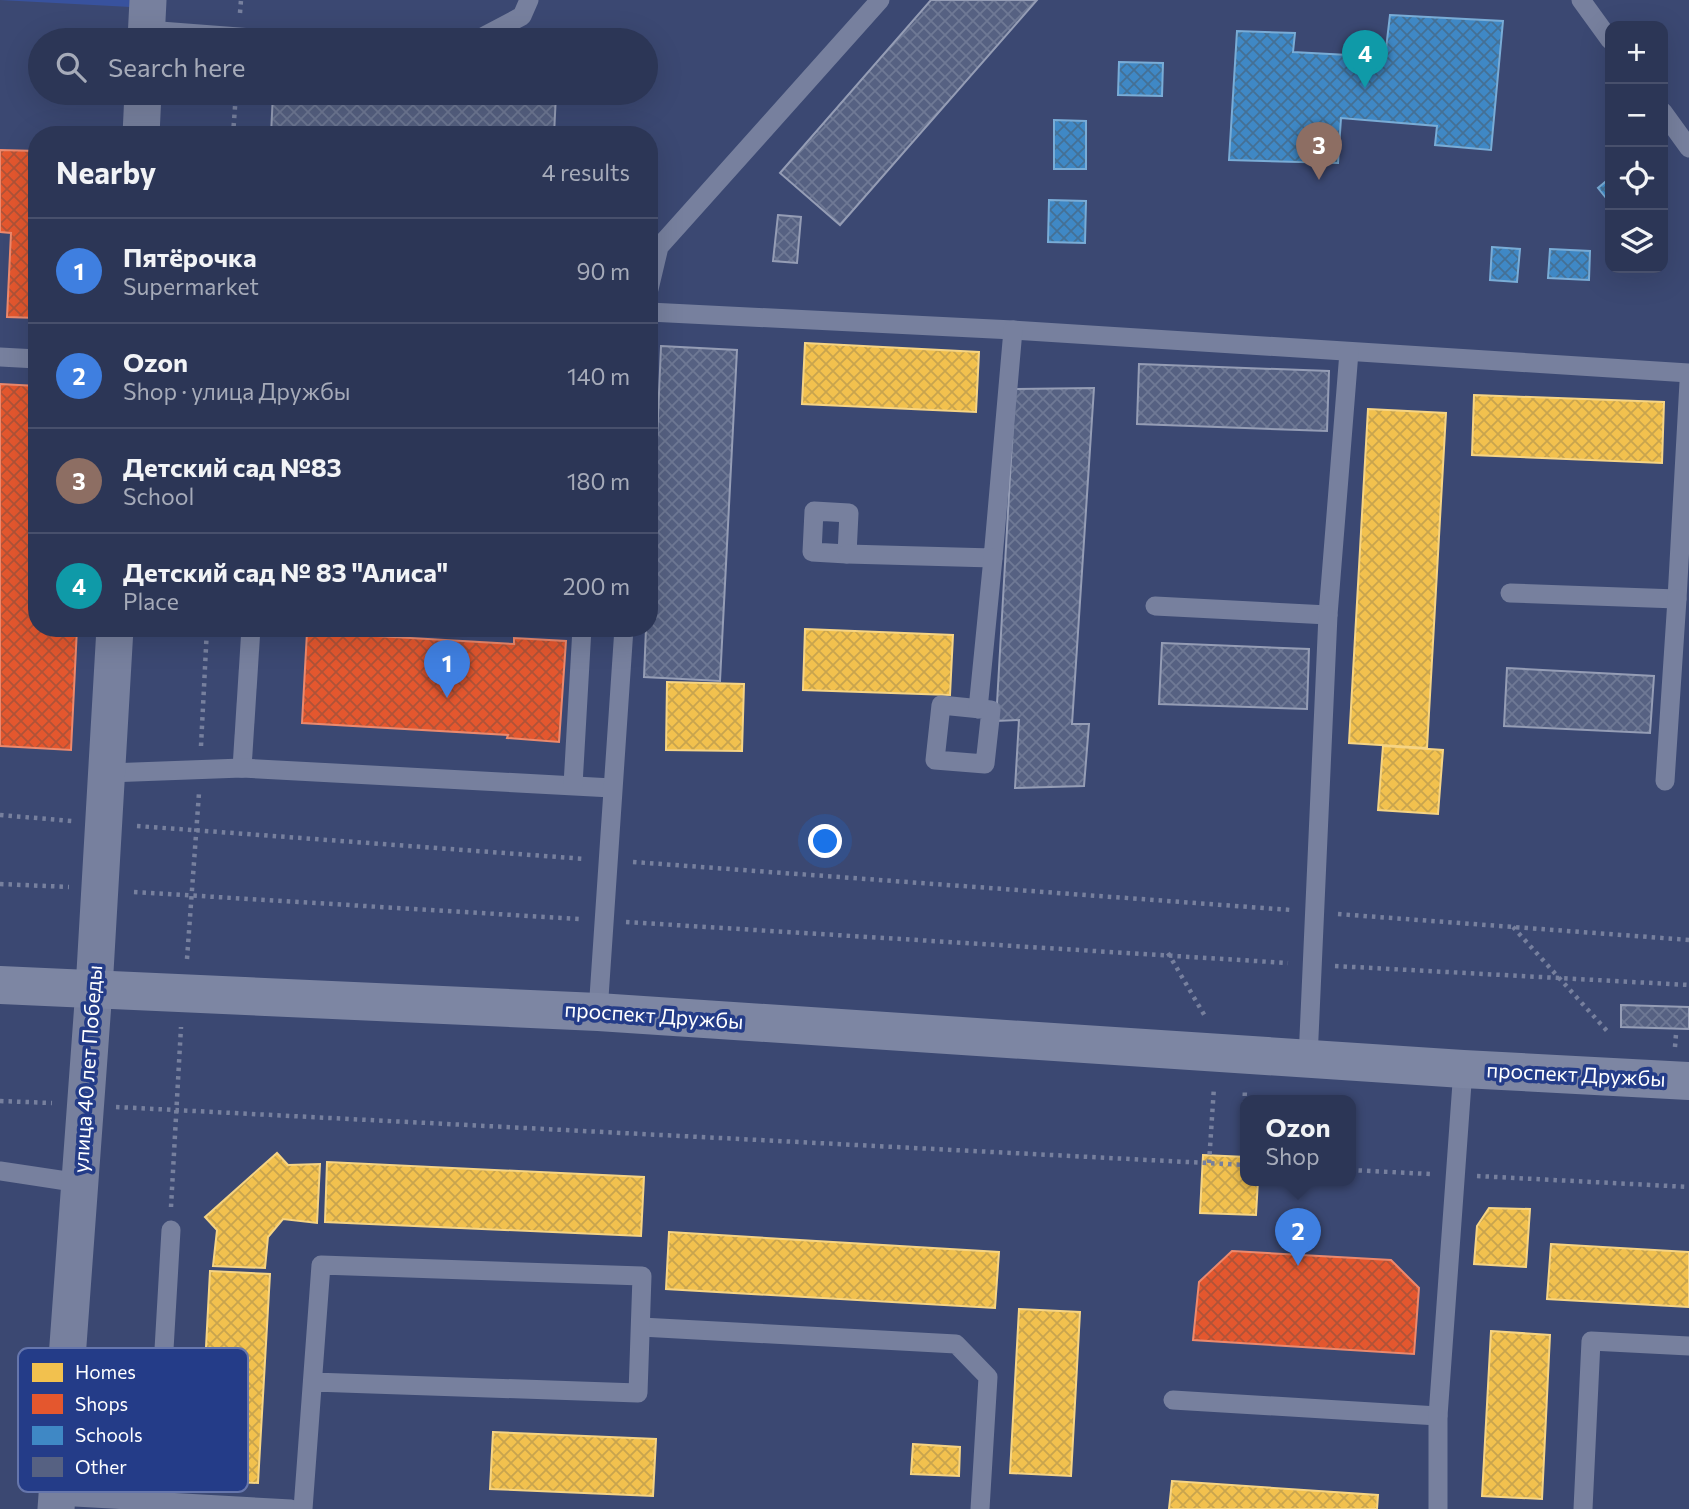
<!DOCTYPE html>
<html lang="en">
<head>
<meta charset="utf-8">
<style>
	body { margin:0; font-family:Commissioner,sans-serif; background:#343e5c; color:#f1f3f6 }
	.controls { position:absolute; right:21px; top:21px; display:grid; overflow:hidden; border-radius:14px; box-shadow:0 7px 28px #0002 }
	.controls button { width:63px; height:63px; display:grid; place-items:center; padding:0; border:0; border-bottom:2px solid #48506c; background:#2c3656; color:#f1f3f6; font:35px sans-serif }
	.you { position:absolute; left:826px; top:842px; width:24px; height:24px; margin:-18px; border:5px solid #fff; border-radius:50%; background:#1a73e8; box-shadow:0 0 0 10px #1a73e833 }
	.badge { display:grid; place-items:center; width:46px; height:46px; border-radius:50%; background:#e797bd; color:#fff; font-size:23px; font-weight:700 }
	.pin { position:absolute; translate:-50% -58px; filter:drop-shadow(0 2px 4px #0008) }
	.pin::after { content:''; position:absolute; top:37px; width:24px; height:21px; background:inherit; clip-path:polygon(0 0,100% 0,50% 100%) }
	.popup { position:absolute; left:1240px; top:1095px; width:116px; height:91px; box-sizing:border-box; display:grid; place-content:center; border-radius:14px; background:#2c3656; filter:drop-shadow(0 2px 5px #0005); font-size:23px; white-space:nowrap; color:#a6abb9 }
	.popup b { font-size:26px; color:#f1f3f6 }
	.popup::after { content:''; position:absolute; left:50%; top:100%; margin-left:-14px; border:14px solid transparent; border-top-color:#2c3656 }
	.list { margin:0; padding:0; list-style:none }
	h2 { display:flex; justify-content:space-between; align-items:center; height:91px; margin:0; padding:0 28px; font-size:30px }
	h2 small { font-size:23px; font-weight:400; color:#a6abb9 }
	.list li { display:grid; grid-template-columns:46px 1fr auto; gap:21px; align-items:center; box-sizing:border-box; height:105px; padding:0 28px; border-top:2px solid #48506c }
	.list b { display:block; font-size:26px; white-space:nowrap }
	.list p { margin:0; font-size:23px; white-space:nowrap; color:#a6abb9 }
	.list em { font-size:23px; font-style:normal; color:#a6abb9 }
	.icon { flex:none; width:38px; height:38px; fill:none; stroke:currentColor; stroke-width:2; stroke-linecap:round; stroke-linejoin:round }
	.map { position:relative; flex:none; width:1689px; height:1509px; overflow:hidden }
	.search { position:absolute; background:#2c3656; box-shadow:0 7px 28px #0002; left:28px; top:28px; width:630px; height:77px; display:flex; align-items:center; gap:18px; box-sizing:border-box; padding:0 24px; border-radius:38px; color:#a6abb9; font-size:26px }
	.panel { position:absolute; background:#2c3656; box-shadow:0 7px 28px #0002; left:28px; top:126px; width:630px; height:511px; border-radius:28px }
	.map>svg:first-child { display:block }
	.grass { fill:url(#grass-tufts) }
	.homes { fill:url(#homes-cross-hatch); stroke:#f6d483; stroke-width:2 }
	.shops { fill:url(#shops-cross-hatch); stroke:#ec896d; stroke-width:2 }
	.schools { fill:url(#schools-cross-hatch); stroke:#79acd6; stroke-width:2 }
	.building { fill:url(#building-cross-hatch); stroke:#959db5; stroke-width:2 }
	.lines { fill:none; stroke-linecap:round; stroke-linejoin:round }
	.path { stroke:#77809e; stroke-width:4.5; stroke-dasharray:3.5 5; stroke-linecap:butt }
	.lane { stroke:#77809e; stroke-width:19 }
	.street { stroke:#77809e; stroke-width:37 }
	.secondary { stroke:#7d86a3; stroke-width:38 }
	.labels { text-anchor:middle; stroke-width:7; stroke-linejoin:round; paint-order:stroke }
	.street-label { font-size:21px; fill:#fff; stroke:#243c88 }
	.key { fill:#243c88; stroke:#6676ac; stroke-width:2 }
	.key-label { font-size:19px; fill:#fff }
</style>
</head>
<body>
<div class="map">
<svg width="1689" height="1509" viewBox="0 0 1689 1509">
	<defs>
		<pattern id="grass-tufts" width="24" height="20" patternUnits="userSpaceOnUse" patternTransform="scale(1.75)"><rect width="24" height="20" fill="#38529e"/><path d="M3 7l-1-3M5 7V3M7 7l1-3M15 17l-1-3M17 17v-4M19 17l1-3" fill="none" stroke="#566cad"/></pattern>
		<pattern id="homes-cross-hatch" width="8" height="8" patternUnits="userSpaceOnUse" patternTransform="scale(1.75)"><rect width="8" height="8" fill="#f2c14e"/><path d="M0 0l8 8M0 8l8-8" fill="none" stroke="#c8a44e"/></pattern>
		<pattern id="shops-cross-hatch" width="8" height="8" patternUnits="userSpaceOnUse" patternTransform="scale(1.75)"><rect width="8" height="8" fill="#e4572e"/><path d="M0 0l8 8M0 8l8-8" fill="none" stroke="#af5338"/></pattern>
		<pattern id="schools-cross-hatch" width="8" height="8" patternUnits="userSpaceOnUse" patternTransform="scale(1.75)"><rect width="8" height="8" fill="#3f88c5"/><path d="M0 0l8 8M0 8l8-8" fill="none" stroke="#447095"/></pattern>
		<pattern id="building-cross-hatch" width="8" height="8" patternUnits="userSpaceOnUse" patternTransform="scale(1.75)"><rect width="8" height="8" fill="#566182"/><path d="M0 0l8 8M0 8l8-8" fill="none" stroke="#6f7995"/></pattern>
	</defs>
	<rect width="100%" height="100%" fill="#3b4872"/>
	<polygon class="grass" points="0,0 131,0 131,7"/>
	<g class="homes">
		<polygon points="805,343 979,352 976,412 802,404"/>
		<polygon points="1474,395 1664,402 1662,463 1472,455"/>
		<polygon points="1368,409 1446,413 1427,748 1349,743"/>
		<polygon points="805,629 953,635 950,695 803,690"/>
		<polygon points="667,682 744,684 742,751 666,750"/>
		<polygon points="1383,746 1443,750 1438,814 1378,810"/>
		<polygon points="277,1153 288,1165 320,1164 317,1223 283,1219 268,1237 265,1268 213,1266 217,1230 205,1217"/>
		<polygon points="1203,1155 1246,1157 1246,1180 1258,1180 1256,1215 1200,1213"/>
		<polygon points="327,1162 644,1177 641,1236 325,1222"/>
		<polygon points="1489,1208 1530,1209 1526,1267 1474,1264 1477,1226"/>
		<polygon points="669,1232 999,1252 995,1308 666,1289"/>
		<polygon points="1551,1244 1689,1252 1689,1307 1547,1299"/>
		<polygon points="210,1271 270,1274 258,1483 199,1480"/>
		<polygon points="1019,1309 1080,1312 1071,1476 1010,1473"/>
		<polygon points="1491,1331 1550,1335 1542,1499 1482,1496"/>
		<polygon points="493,1432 656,1439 653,1496 490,1489"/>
		<polygon points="913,1444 960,1447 959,1476 911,1474"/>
		<polygon points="1172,1481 1378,1495 1377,1509 1169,1509"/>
	</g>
	<g class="shops">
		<polygon points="0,150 37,151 37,318 7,317 11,233 0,232"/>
		<polygon points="0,384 37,386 37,628 77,628 71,750 0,746"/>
		<polygon points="307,632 514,644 514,638 566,641 559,742 507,738 508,735 302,723"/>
		<polygon points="1232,1251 1391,1260 1419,1288 1414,1354 1193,1340 1199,1282"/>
	</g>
	<g class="schools">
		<polygon points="1390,15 1503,21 1491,150 1435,145 1437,126 1341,118 1338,163 1229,160 1237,31 1295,33 1293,52 1385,57"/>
		<polygon points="1119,62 1163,63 1162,96 1118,95"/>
		<polygon points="1054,120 1086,121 1086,169 1054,169"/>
		<polygon points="1610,178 1610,203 1598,188"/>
		<polygon points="1049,200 1086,201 1085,243 1048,242"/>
		<polygon points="1492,247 1520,249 1517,282 1490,280"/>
		<polygon points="1550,249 1590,251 1589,280 1548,278"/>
	</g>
	<g class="building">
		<polygon points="931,0 1037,0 840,225 780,173"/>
		<polygon points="273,93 556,94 554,135 271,135"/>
		<polygon points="778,215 801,217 797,263 773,261"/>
		<polygon points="661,346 737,350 720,681 644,677 646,628 649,628"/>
		<polygon points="1139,364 1329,371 1327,431 1137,424"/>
		<polygon points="1094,388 1072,724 1089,724 1084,786 1015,788 1019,720 996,721 1015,389"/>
		<polygon points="1162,643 1309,649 1307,709 1159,704"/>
		<polygon points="1507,668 1654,676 1650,733 1504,726"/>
		<polygon points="1621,1005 1689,1007 1689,1029 1621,1027"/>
	</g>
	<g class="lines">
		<g class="path">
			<polyline points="240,13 241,0"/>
			<polyline points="233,135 236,93"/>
			<polyline points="201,746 207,628"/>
			<polyline points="0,815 72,821"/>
			<polyline points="137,826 586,859"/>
			<polyline points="633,862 1291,910"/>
			<polyline points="0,884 69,887"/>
			<polyline points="134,892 579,919"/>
			<polyline points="1338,914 1689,940"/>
			<polyline points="626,922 1288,963"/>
			<polyline points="1513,927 1608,1032"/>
			<polyline points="1168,953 1206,1018"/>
			<polyline points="187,959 199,793"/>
			<polyline points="1335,966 1689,985"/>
			<polyline points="1675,1047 1676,1034"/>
			<polyline points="0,1101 52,1103"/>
			<polyline points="116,1107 1246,1165"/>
			<polyline points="1244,1113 1245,1089"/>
			<polyline points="1209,1163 1214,1087"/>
			<polyline points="1350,1170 1430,1174"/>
			<polyline points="1477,1176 1689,1187"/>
			<polyline points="171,1207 181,1027"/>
		</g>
		<g class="lane">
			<polyline points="1581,0 1610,40"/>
			<polyline points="147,30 277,40"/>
			<polyline points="477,40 522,16 529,0"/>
			<polyline points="1663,112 1689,148"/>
			<polyline points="649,289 659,247 880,0"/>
			<polyline points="649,312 1013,330 1689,373"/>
			<polyline points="0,357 37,359"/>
			<polygon points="814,511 849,513 847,554 812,552"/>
			<polyline points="847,554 993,558 1013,330"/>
			<polyline points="1510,593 1677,599 1689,382"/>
			<polyline points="1155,606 1328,615 1349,352"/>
			<polygon points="941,705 991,710 985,764 935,760"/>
			<polyline points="978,709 993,558"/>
			<polyline points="242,768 251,628"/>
			<polyline points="108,773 242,768 612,788"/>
			<polyline points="1665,781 1677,599"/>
			<polyline points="573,785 582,628"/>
			<polyline points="598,1012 624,628"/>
			<polyline points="1308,1059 1328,615"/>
			<polyline points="0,1171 80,1183"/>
			<polyline points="641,1327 956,1344 988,1377 980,1509"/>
			<polyline points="1173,1400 1438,1416"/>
			<polyline points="57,1496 291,1509"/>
			<polyline points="155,1503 171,1230"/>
			<polyline points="303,1509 321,1265 642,1276 638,1393 313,1382"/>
			<polyline points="1438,1509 1438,1416 1463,1069"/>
			<polyline points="1583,1509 1591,1341 1689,1346"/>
		</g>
		<g class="street">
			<polyline points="146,40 148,0"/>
			<polyline points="141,135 143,93"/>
			<polyline points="56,1509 94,989 115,628"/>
		</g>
		<polyline class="secondary" points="0,985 598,1012 1463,1069 1689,1081"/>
	</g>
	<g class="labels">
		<g class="street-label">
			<text transform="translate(654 1016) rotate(4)" y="7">проспект Дружбы</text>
			<text transform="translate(88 1069) rotate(-86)" y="7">улица 40 лет Победы</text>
			<text transform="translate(1576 1075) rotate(3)" y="7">проспект Дружбы</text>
		</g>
	</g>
	<rect x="18" y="1348" width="230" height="144" rx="10" class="key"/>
	<rect x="32" y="1363" width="31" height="19" fill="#f2c14e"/>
	<rect x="32" y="1394" width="31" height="20" fill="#e4572e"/>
	<rect x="32" y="1426" width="31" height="19" fill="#3f88c5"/>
	<rect x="32" y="1457" width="31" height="20" fill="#566182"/>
	<g class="key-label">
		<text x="75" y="1379">Homes</text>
		<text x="75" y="1411">Shops</text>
		<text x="75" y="1442">Schools</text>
		<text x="75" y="1474">Other</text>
	</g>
</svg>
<div class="controls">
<button>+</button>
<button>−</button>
<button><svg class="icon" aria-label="locate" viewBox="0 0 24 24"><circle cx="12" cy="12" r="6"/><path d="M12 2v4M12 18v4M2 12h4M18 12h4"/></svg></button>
<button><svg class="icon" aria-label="layers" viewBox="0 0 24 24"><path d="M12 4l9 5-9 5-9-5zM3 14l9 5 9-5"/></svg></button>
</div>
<div class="you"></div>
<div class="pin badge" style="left:447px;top:698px;background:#3f7fe0">1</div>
<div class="pin badge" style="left:1298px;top:1266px;background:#3f7fe0">2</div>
<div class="popup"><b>Ozon</b>Shop</div>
<div class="pin badge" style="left:1319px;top:180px;background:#8d6e63">3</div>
<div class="pin badge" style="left:1365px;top:88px;background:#0f9aa8">4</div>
<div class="search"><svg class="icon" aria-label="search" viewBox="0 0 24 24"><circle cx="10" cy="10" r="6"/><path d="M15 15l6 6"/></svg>Search here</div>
<section class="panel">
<h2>Nearby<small>4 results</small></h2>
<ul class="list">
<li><span class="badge" style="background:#3f7fe0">1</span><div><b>Пятёрочка</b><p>Supermarket</p></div><em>90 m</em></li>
<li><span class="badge" style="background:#3f7fe0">2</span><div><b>Ozon</b><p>Shop · улица Дружбы</p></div><em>140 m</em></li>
<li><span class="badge" style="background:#8d6e63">3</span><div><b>Детский сад №83</b><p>School</p></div><em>180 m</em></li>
<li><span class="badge" style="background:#0f9aa8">4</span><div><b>Детский сад № 83 &quot;Алиса&quot;</b><p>Place</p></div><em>200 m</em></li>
</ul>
</section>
</div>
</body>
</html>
